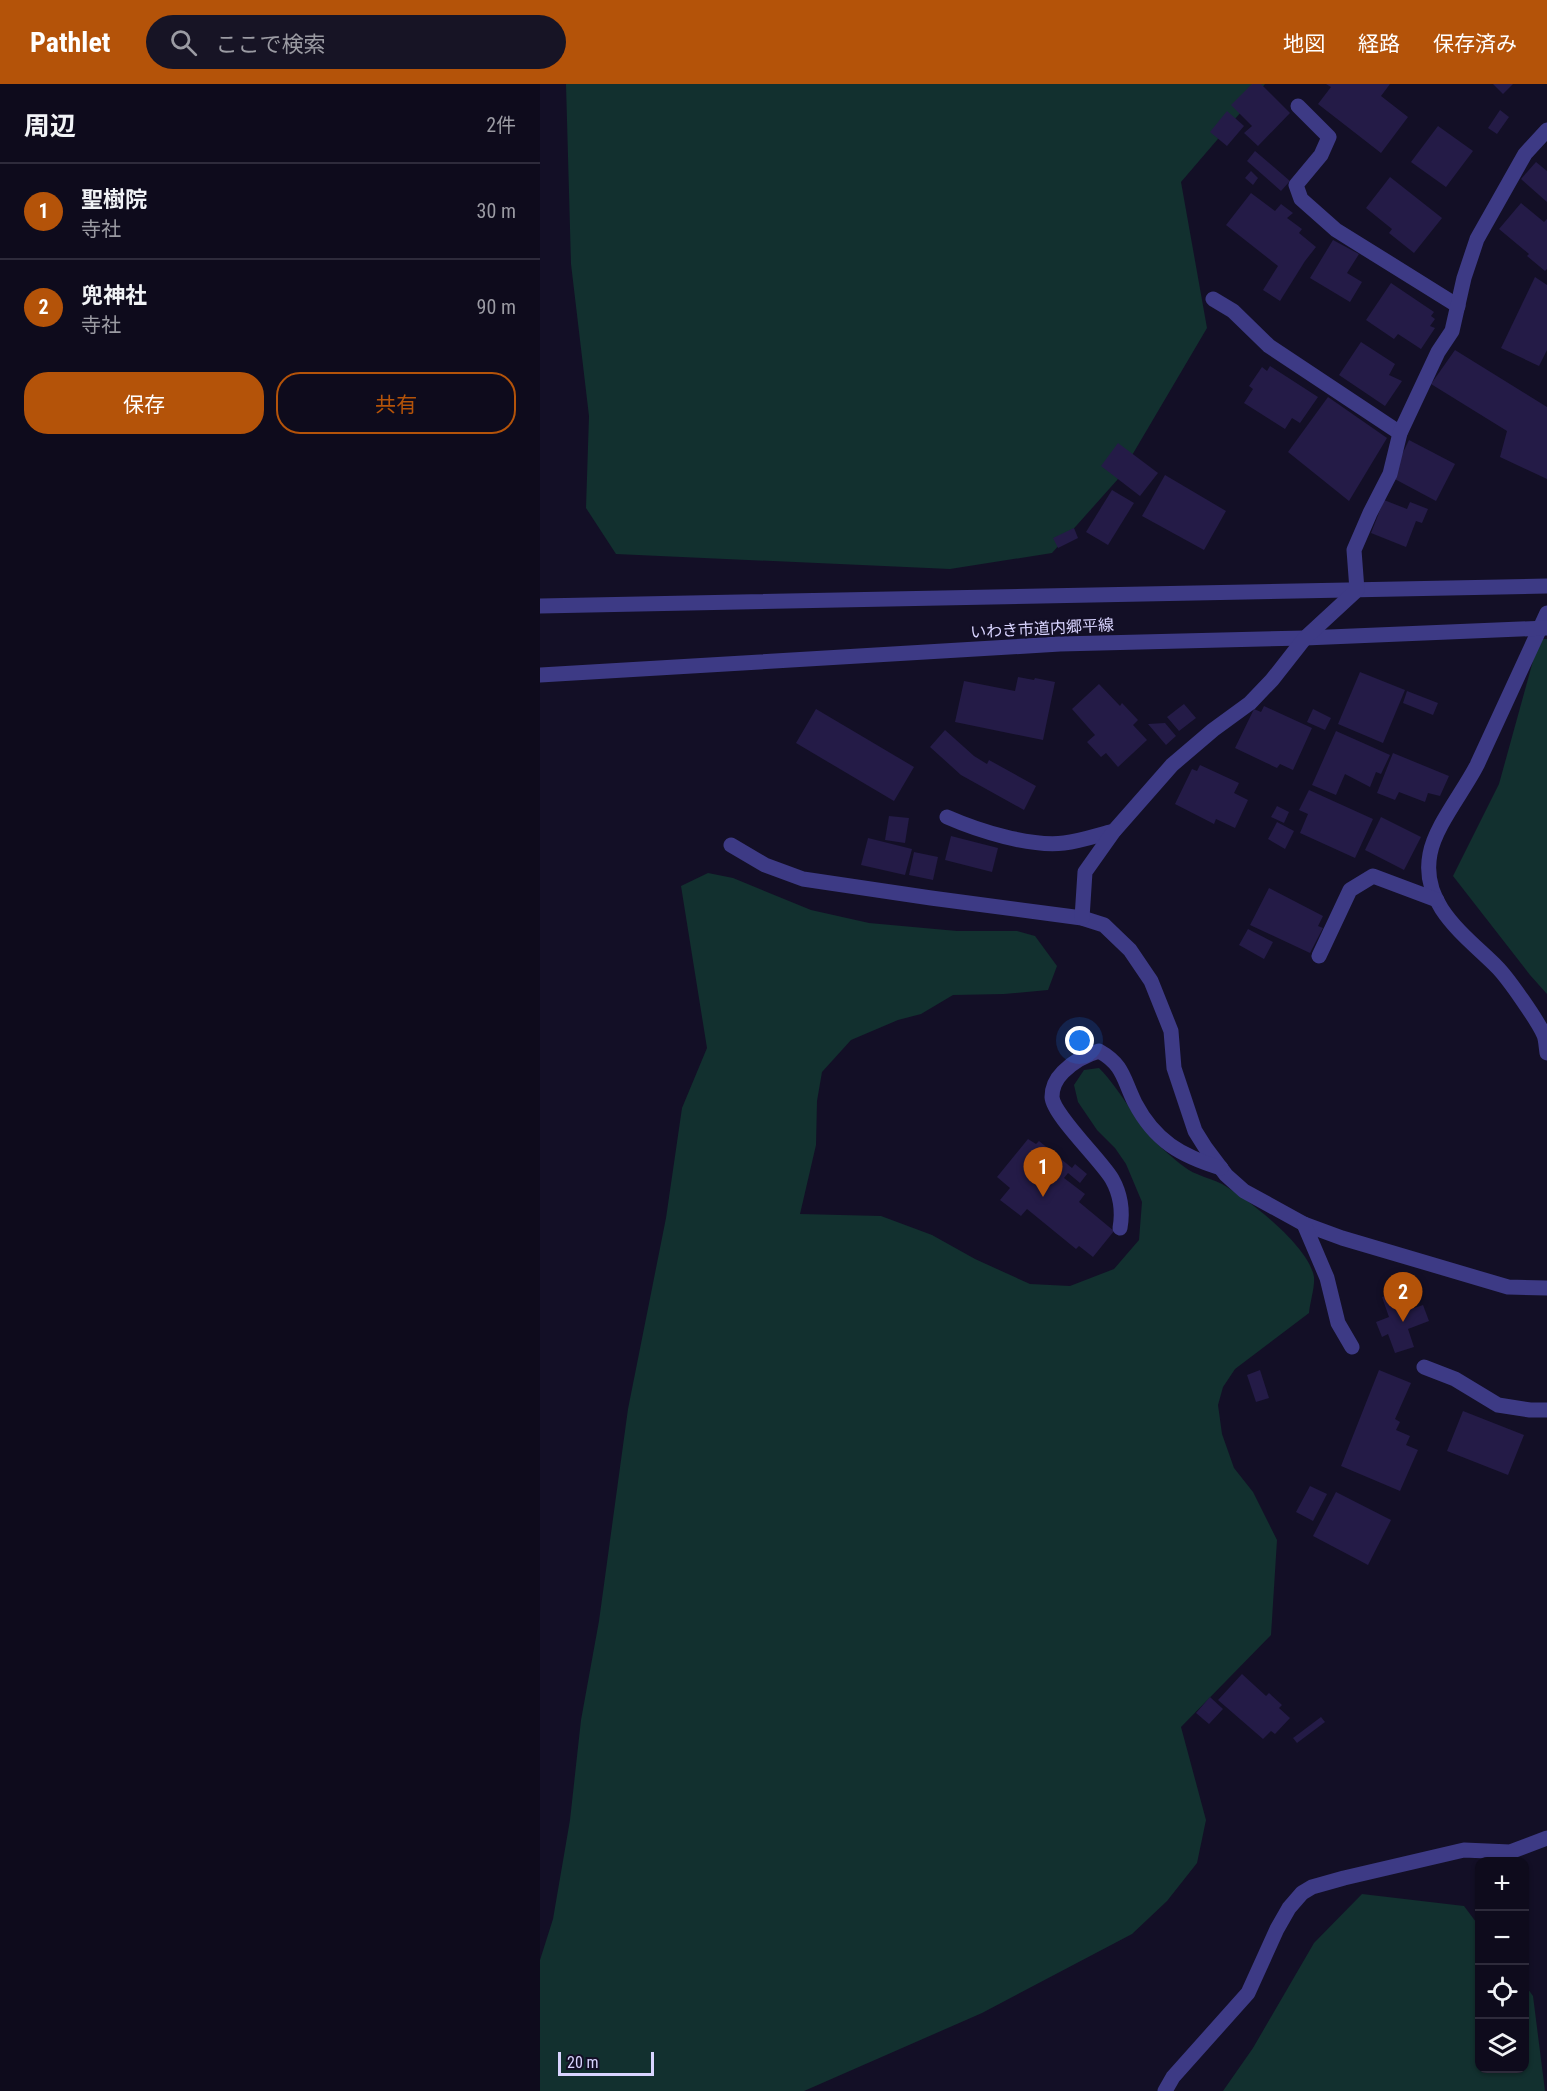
<!DOCTYPE html>
<html lang="ja">
<head>
<meta charset="utf-8">
<style>
	body { margin:0; font-family:"Roboto Condensed","Noto Sans JP",sans-serif; background:#171425; color:#f1f3f6 }
	.controls { position:absolute; right:18px; bottom:18px; display:grid; overflow:hidden; border-radius:12px; box-shadow:0 2px 4px #0004 }
	.controls button { width:54px; height:54px; display:grid; place-items:center; padding:0; border:0; border-bottom:2px solid #2e2b3b; background:#0e0b1c; color:#f1f3f6; font:30px sans-serif }
	.scale { position:absolute; left:18px; bottom:15px; width:96px; box-sizing:border-box; padding-left:6px; border:3px solid #d9d4ff; border-top:0; font-size:16px; line-height:21px; white-space:nowrap; color:#d9d4ff; -webkit-text-stroke:4px #130f26; paint-order:stroke }
	.you { position:absolute; left:540px; top:957px; width:21px; height:21px; margin:-15px; border:4px solid #fff; border-radius:50%; background:#1a73e8; box-shadow:0 0 0 9px #1a73e833 }
	.badge { display:grid; place-items:center; width:39px; height:39px; border-radius:50%; background:#b45309; color:#fff; font-size:20px; font-weight:700 }
	.pin { position:absolute; translate:-50% -50px; filter:drop-shadow(0 2px 3px #0008) }
	.pin::after { content:''; position:absolute; top:32px; width:21px; height:18px; background:inherit; clip-path:polygon(0 0,100% 0,50% 100%) }
	.list { margin:0; padding:0; list-style:none }
	h2 { display:flex; justify-content:space-between; align-items:center; height:78px; margin:0; padding:0 24px; font-size:26px }
	h2 small { font-size:20px; font-weight:400; color:#9b9ba3 }
	.list li { display:grid; grid-template-columns:39px 1fr auto; gap:18px; align-items:center; box-sizing:border-box; height:96px; padding:0 24px; border-top:2px solid #2e2b3b }
	.list b { display:block; font-size:22px; white-space:nowrap }
	.list p { margin:0; font-size:20px; white-space:nowrap; color:#9b9ba3 }
	.list em { font-size:20px; font-style:normal; color:#9b9ba3 }
	.actions { display:flex; gap:12px; padding:18px 24px }
	.actions a { flex:1; padding:14px 0; border:2px solid #b45309; border-radius:24px; text-align:center; font-size:21px; color:#b45309 }
	.actions .main { background:#b45309; color:#fff }
	.icon { flex:none; width:33px; height:33px; fill:none; stroke:currentColor; stroke-width:2; stroke-linecap:round; stroke-linejoin:round }
	.map { position:relative; flex:none; width:1007px; height:2007px; overflow:hidden }
	header { display:flex; align-items:center; gap:36px; box-sizing:border-box; height:84px; padding:0 30px; background:#b45309; color:#fff }
	header strong { font-size:28px }
	nav { display:flex; gap:33px; margin-inline-start:auto; font-size:21px }
	.search { width:420px; height:54px; background:#171425; display:flex; align-items:center; gap:15px; box-sizing:border-box; padding:0 21px; border-radius:33px; color:#9b9ba3; font-size:22px }
	main { display:flex }
	aside { flex:1; background:#0e0b1c }
	.map>svg:first-child { display:block }
	.green { fill:#12302f }
	.building { fill:#241b47 }
	.lines { fill:none; stroke-linecap:round; stroke-linejoin:round }
	.minor { stroke:#3d3a85; stroke-width:15 }
	.labels { text-anchor:middle; stroke-width:4.5; stroke-linejoin:round; paint-order:stroke }
	.street-label { font-size:16px; fill:#d9d4ff; stroke:#130f26 }
</style>
</head>
<body>
<header>
<strong>Pathlet</strong>
<div class="search"><svg class="icon" aria-label="search" viewBox="0 0 24 24"><circle cx="10" cy="10" r="6"/><path d="M15 15l6 6"/></svg>ここで検索</div>
<nav><a>地図</a><a>経路</a><a>保存済み</a></nav>
</header>
<main>
<aside>
<h2>周辺<small>2件</small></h2>
<ul class="list">
<li><span class="badge">1</span><div><b>聖樹院</b><p>寺社</p></div><em>30 m</em></li>
<li><span class="badge">2</span><div><b>兜神社</b><p>寺社</p></div><em>90 m</em></li>
</ul>
<div class="actions"><a class="main">保存</a><a>共有</a></div>
</aside>
<div class="map">
<svg width="1007" height="2007" viewBox="0 0 1007 2007">
	<rect width="100%" height="100%" fill="#130f26"/>
	<g class="green">
		<polygon points="26,0 725,0 641,98 667,244 578,395 512,469 410,485 76,470 46,424 49,332 31,180"/>
		<polygon points="999,555 1007,555 1007,910 990,891 913,792 959,700"/>
		<path d="M 168,789 L 193,794 L 271,826 L 329,839 L 417,847 L 477,847 L 495,852 L 517,882 L 508,906 L 464,910 L 413,911 L 381,930 L 358,936 L 311,956 L 282,988 L 277,1017 L 276,1061 L 260,1130 L 341,1132 L 392,1151 L 435,1175 L 490,1200 L 530,1202 L 574,1185 L 599,1156 L 602,1118 L 586,1080 L 575,1064 L 557,1046 L 538,1018 L 534,1001 L 544,986 L 559,984 C 584,1009 597,1043 624,1066 C 633,1074 646,1086 657,1090 C 666,1094 674,1096 682,1100 C 708,1115 769,1162 774,1193 C 775,1203 770,1218 769,1229 L 695,1285 L 683,1303 L 678,1321 L 682,1350 L 694,1384 L 713,1408 L 737,1456 L 731,1551 L 641,1643 L 666,1736 L 657,1779 L 627,1817 L 592,1850 L 442,1929 L 264,2007 L 0,2007 L 0,1876 L 13,1835 L 30,1736 L 41,1636 L 59,1537 L 88,1325 L 126,1134 L 142,1024 L 167,964 L 141,802 Z"/>
		<polygon points="822,1810 924,1822 939,1842 939,1984 984,1984 985,1901 993,1912 1005,2007 683,2007 713,1964 774,1859"/>
	</g>
	<g class="building">
		<polygon points="712,0 721,0 750,29 718,62 704,49 712,42 691,21"/>
		<polygon points="786,0 850,0 841,12 868,33 841,69 778,20 791,3"/>
		<polygon points="953,0 973,0 963,10"/>
		<polygon points="960,26 969,33 957,50 948,44"/>
		<polygon points="687,27 704,42 687,62 670,48"/>
		<polygon points="898,42 933,67 906,103 871,78"/>
		<polygon points="715,67 750,97 741,107 707,77"/>
		<polygon points="996,78 1007,87 1007,118 981,95"/>
		<polygon points="711,87 718,94 713,101 705,94"/>
		<polygon points="850,93 902,134 874,169 849,149 852,145 826,124"/>
		<polygon points="711,109 735,127 741,120 753,129 747,134 762,145 759,149 776,163 765,177 740,217 723,206 738,182 686,141"/>
		<polygon points="981,119 1004,138 1007,135 1007,185 1005,187 987,172 989,170 959,145"/>
		<polygon points="793,156 819,170 807,189 822,198 810,218 770,194"/>
		<polygon points="995,193 1007,201 1007,266 999,282 961,264"/>
		<polygon points="851,199 894,228 891,232 895,235 890,242 895,244 881,265 858,250 854,255 826,236"/>
		<polygon points="821,258 855,280 849,291 862,297 845,322 799,291"/>
		<polygon points="915,266 1007,323 1007,395 960,373 967,347 891,300"/>
		<polygon points="730,282 778,313 760,339 752,334 745,345 704,319 713,305 709,302 722,283 727,287"/>
		<polygon points="788,313 847,354 809,417 748,368"/>
		<polygon points="869,356 915,380 896,417 851,393"/>
		<polygon points="578,359 618,389 600,412 561,382"/>
		<polygon points="625,391 686,427 664,466 602,432"/>
		<polygon points="572,406 594,419 568,461 546,448"/>
		<polygon points="844,416 867,425 870,418 888,425 882,439 876,437 866,463 831,449"/>
		<polygon points="534,444 538,454 518,464 513,454"/>
		<polygon points="820,588 865,606 843,659 798,640"/>
		<polygon points="478,593 494,596 495,594 515,598 503,656 415,638 424,597 475,607"/>
		<polygon points="559,600 580,622 582,619 598,636 593,641 607,656 578,683 566,669 561,673 547,658 555,651 532,625"/>
		<polygon points="867,607 898,619 893,631 863,619"/>
		<polygon points="644,620 656,634 639,647 627,633"/>
		<polygon points="724,622 772,644 753,686 740,680 737,684 695,664 714,625 721,628"/>
		<polygon points="276,625 374,683 354,717 256,659"/>
		<polygon points="773,625 791,634 785,646 767,638"/>
		<polygon points="625,639 636,652 626,661 608,640"/>
		<polygon points="405,646 434,672 447,680 449,676 496,702 484,726 421,691 390,663"/>
		<polygon points="796,647 850,671 841,690 836,688 830,703 805,690 796,711 772,701"/>
		<polygon points="853,669 909,692 900,712 888,709 885,718 859,708 855,716 837,709"/>
		<polygon points="660,681 699,699 694,709 708,716 695,744 676,735 674,740 635,720 652,685 657,687"/>
		<polygon points="769,706 833,735 815,774 760,749 768,730 759,726"/>
		<polygon points="737,722 749,728 744,739 731,733"/>
		<polygon points="349,732 369,734 365,759 345,756"/>
		<polygon points="841,733 881,753 864,786 825,766"/>
		<polygon points="737,738 754,747 745,765 728,755"/>
		<polygon points="411,752 458,764 452,788 405,776"/>
		<polygon points="328,754 372,765 365,791 321,781"/>
		<polygon points="374,768 398,773 393,796 369,791"/>
		<polygon points="729,804 783,832 778,842 783,844 770,869 710,841"/>
		<polygon points="708,845 733,858 724,875 699,861"/>
		<polygon points="488,1055 496,1060 499,1057 532,1084 535,1080 547,1090 540,1099 528,1089 524,1094 545,1110 539,1118 574,1147 553,1173 539,1162 536,1165 487,1125 481,1132 460,1116 470,1104 457,1093"/>
		<polygon points="861,1206 868,1226 883,1221 889,1237 868,1245 874,1263 855,1269 848,1250 842,1253 836,1238 849,1233 842,1213"/>
		<polygon points="720,1286 729,1314 716,1318 707,1291"/>
		<polygon points="839,1286 871,1299 855,1335 860,1338 856,1346 870,1352 866,1361 878,1366 860,1407 801,1382"/>
		<polygon points="923,1327 984,1351 968,1391 907,1367"/>
		<polygon points="770,1402 787,1410 773,1437 756,1428"/>
		<polygon points="796,1408 851,1436 828,1481 773,1452"/>
		<polygon points="702,1590 726,1612 729,1609 742,1621 739,1624 750,1634 735,1650 731,1647 723,1655 678,1616"/>
		<polygon points="670,1613 683,1625 669,1640 656,1629"/>
		<polygon points="781,1633 785,1638 757,1659 753,1654"/>
	</g>
	<g class="lines">
		<g class="minor">
			<polyline points="758,22 789,53 781,71 756,101 761,115 796,146 918,222"/>
			<polyline points="673,215 693,227 729,262 860,349"/>
			<polyline points="0,522 1007,502"/>
			<path d="M 1007,529 L 937,681 C 924,707 895,742 890,770 C 880,821 926,852 957,883 C 968,894 998,937 1004,951 C 1006,956 1006,963 1007,969"/>
			<polyline points="0,591 520,560 765,554 1007,544"/>
			<path d="M 407,733 C 439,747 490,763 524,759 C 541,757 558,751 574,747"/>
			<polyline points="191,761 225,781 263,795 391,814 542,834 564,841 590,866 611,897 631,947 634,984 655,1047 665,1063 686,1091 704,1107 764,1140 802,1154 968,1203 1007,1204"/>
			<polyline points="542,834 545,788 574,747 632,681 673,646 710,619 732,596 765,554 817,506 814,466 830,429 850,390 860,349 898,268 912,247 924,194 937,155 985,70 1007,46"/>
			<polyline points="779,872 810,806 833,792 897,816"/>
			<polyline points="764,1140 787,1194 798,1239 812,1263"/>
			<path d="M 580,1144 C 583,1127 581,1111 572,1095 C 561,1076 513,1031 512,1013 C 512,1003 517,994 523,988 C 534,977 545,971 559,967 C 584,981 583,995 595,1019 C 615,1057 641,1072 681,1084"/>
			<polyline points="884,1283 915,1295 958,1321 990,1326 1007,1326"/>
			<polyline points="625,2007 633,1993 708,1909 737,1845 749,1824 762,1809 772,1803 804,1794 924,1766 970,1768 1007,1754"/>
		</g>
	</g>
	<g class="labels">
		<g class="street-label">
			<text transform="translate(502 544) rotate(-3)" y="6">いわき市道内郷平線</text>
		</g>
	</g>
</svg>
<div class="controls">
<button>+</button>
<button>−</button>
<button><svg class="icon" aria-label="locate" viewBox="0 0 24 24"><circle cx="12" cy="12" r="6"/><path d="M12 2v4M12 18v4M2 12h4M18 12h4"/></svg></button>
<button><svg class="icon" aria-label="layers" viewBox="0 0 24 24"><path d="M12 4l9 5-9 5-9-5zM3 14l9 5 9-5"/></svg></button>
</div>
<div class="scale">20 m</div>
<div class="you"></div>
<div class="pin badge" style="left:503px;top:1113px">1</div>
<div class="pin badge" style="left:863px;top:1238px">2</div>
</div>
</main>
</body>
</html>
